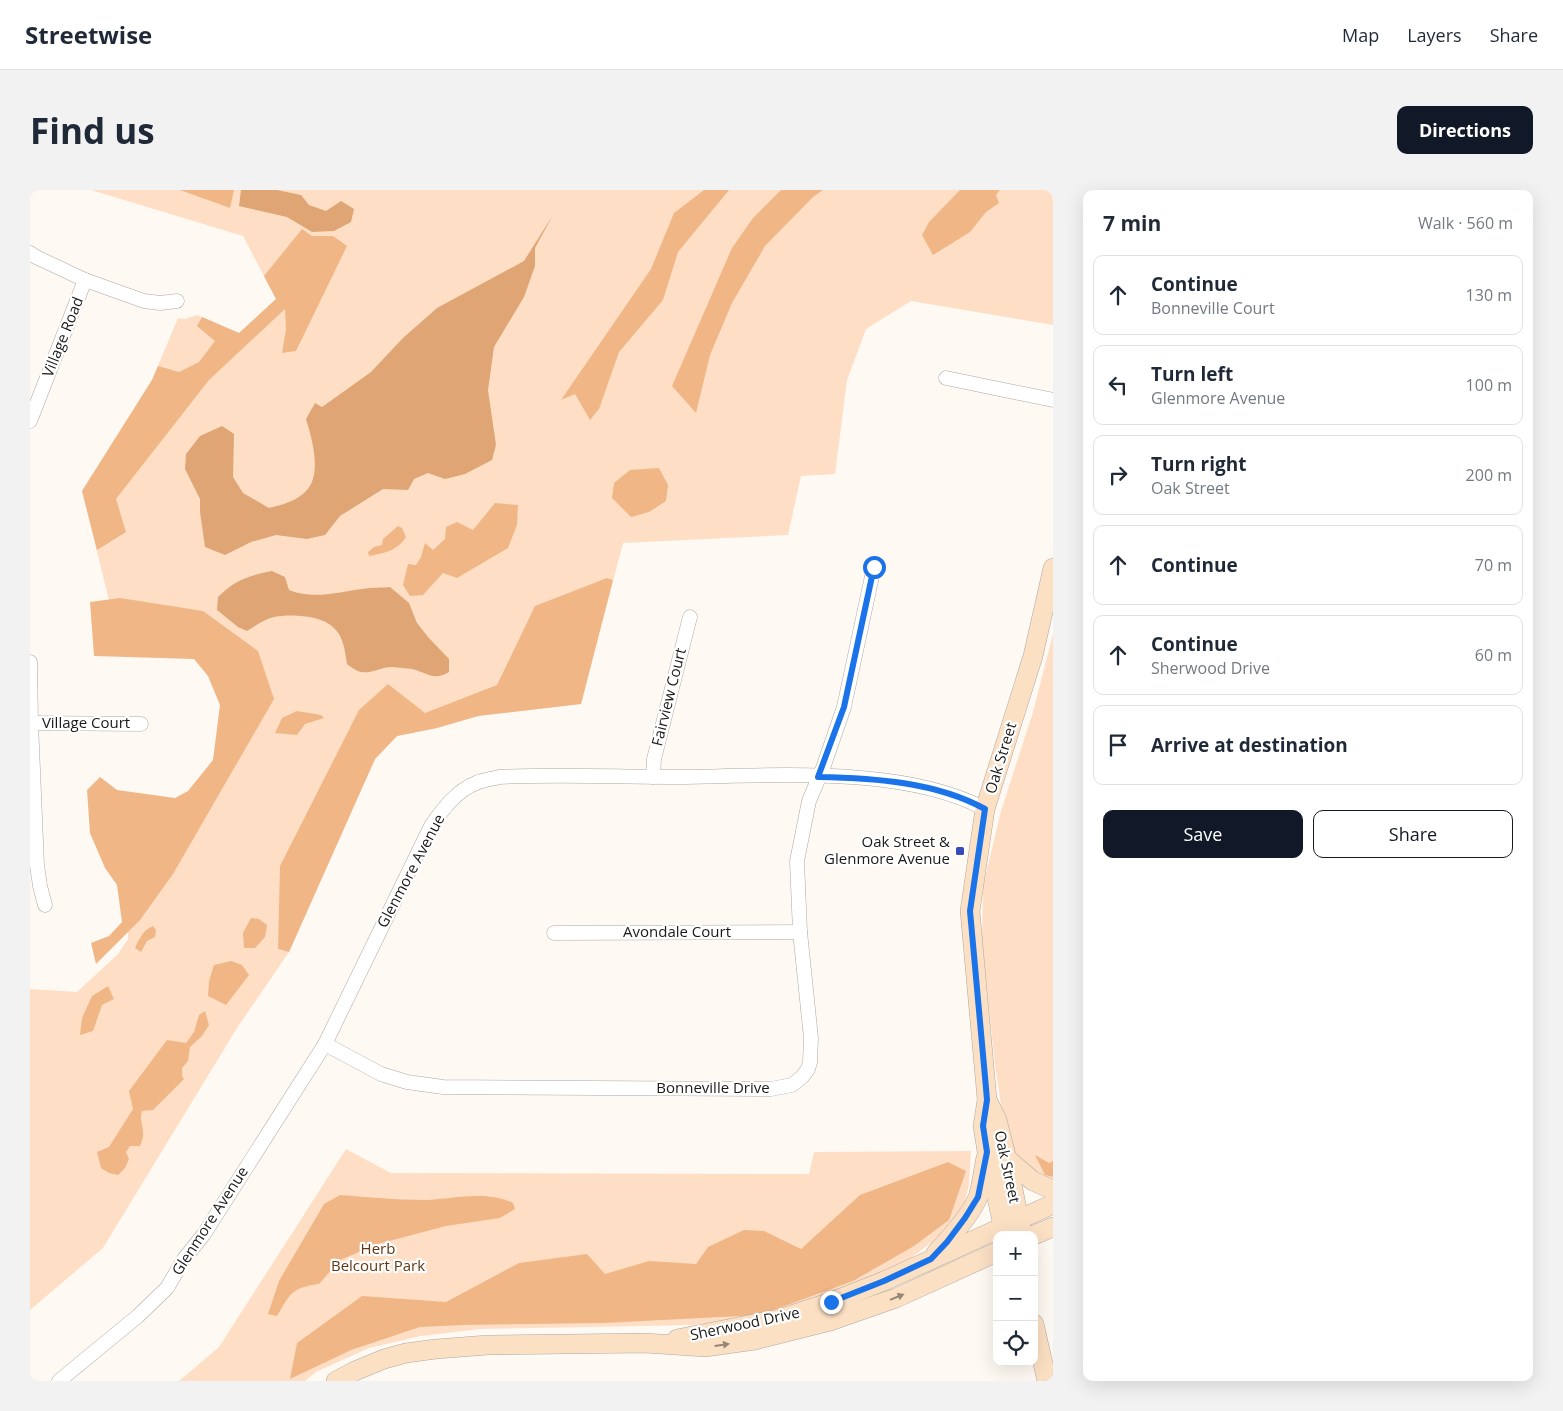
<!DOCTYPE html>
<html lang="en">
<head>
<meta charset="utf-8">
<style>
	body { margin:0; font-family:"Open Sans",sans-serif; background:#f2f2f3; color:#1f2937 }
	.controls { position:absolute; right:15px; bottom:15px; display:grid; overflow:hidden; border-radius:10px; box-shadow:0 5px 20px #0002 }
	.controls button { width:45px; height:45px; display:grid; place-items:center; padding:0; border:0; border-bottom:1px solid #e0e1e3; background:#fff; color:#1f2937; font:25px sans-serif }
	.stop { position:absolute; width:15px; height:15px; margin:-11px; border:4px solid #1a73e8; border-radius:50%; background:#fff }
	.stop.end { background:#1a73e8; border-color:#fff; box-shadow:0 1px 5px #0008 }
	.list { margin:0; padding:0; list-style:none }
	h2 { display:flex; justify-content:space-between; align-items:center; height:65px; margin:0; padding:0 20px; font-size:21px }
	h2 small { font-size:16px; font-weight:400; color:#747a83 }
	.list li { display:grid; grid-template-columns:32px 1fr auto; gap:15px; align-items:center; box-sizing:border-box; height:80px; margin:0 10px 10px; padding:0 10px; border:1px solid #e0e1e3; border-radius:10px }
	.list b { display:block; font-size:19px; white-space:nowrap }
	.list p { margin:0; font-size:16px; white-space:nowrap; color:#747a83 }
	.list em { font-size:16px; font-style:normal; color:#747a83 }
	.actions { display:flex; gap:10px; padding:15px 20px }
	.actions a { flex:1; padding:11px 0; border:1px solid #111827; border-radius:10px; text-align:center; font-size:18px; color:#111827 }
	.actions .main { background:#111827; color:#fff }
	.icon { flex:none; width:28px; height:28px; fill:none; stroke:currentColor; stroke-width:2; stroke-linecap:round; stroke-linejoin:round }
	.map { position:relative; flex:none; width:1023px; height:1191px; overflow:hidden; border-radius:10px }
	header { display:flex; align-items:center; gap:30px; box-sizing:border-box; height:70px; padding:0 25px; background:#fff; border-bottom:1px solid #e0e1e3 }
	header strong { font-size:24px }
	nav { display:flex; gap:28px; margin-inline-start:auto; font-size:18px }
	.intro { display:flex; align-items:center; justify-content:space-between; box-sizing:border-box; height:120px; padding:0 30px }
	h1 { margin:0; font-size:35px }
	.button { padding:12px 22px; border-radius:10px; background:#111827; color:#fff; font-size:18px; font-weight:700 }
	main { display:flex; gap:30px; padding:0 30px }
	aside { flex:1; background:#fff; border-radius:10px; box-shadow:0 5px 20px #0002 }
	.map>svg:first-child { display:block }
	.green { fill:#fedfc6 }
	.forest { fill:#f1b685 }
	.water { fill:#e0a574 }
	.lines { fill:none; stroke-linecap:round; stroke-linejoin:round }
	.street-casing { stroke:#ada8a3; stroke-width:15 }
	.secondary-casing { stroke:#ada8a3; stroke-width:20 }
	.street { stroke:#fff; stroke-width:14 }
	.secondary { stroke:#fce0c4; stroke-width:19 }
	.oneway { fill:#978777 }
	.route { stroke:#1a73e8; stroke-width:6 }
	.poi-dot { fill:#384bbd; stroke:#fff; stroke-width:2 }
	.labels { text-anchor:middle; stroke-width:4.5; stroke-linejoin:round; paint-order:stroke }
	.street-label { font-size:15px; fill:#1c1a19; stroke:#fff }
	.poi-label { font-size:15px; fill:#1c1a19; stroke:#fff; text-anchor:end }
	.park-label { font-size:15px; fill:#603913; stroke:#fff }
</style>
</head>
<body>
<header>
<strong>Streetwise</strong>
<nav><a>Map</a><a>Layers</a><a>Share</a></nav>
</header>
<div class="intro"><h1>Find us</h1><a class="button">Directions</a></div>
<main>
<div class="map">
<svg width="1023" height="1191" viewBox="0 0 1023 1191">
	<rect width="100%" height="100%" fill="#fff9f4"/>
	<g class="green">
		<polygon points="61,0 1023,0 1023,135 881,111 836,139 817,190 805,284 771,286 758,345 593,353 551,514 448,526 407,538 367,546 345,569 259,762 207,838 73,1058 0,1120 0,799 47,802 88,764 98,749 99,627 174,624 208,509 169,463 92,463 52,301 122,190 148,128 155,129 167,125 209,143 246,109 213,46"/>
		<polygon points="1023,444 1023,991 994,976 979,954 974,934 965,875 952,750 953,696 971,621 1003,522"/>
		<polygon points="316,959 361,983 779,984 784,962 941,961 939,995 931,1026 917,1041 882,1067 853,1084 801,1105 730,1125 664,1135 450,1139 391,1146 339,1158 286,1182 275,1191 149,1191 189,1157"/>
	</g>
	<g class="forest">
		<polygon points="150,0 204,0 200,18"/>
		<polygon points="674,0 699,0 648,62 633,110 589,162 569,219 560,230 545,204 531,210 621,79 644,23"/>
		<polygon points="751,0 793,0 783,7 735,56 702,113 680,165 666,223 642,196 702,58 723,28"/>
		<polygon points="930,0 970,0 966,5 969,13 956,22 940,42 903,65 892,45 899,32"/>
		<polygon points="272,39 282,46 303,46 317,56 266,161 252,163 256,139 255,119 179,190 86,309 96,342 67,360 52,301 122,190 128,176 149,182 169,172 185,151 167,136 172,127 209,143 246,109 234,86"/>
		<polygon points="629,278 638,295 636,311 619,322 601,327 582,308 584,293 600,280"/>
		<polygon points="465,313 488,315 487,335 478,358 427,388 413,383 393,405 380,406 373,395 378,374 386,375 391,367 395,353 403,360 415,349 416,337 427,332 443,340"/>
		<path d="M 368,336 L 372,338 L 376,347 C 367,361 355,363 339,366 L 338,362 L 344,357 L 352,355 L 353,349 Z"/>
		<polygon points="577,388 583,390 551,514 448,526 407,538 367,546 345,569 259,762 248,759 250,676 329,520 358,494 395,523 467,495 505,416"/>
		<polygon points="90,408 173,421 228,461 244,509 143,684 110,730 66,774 61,753 79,746 92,732 87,695 75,678 60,643 57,600 70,587 87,600 145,608 158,601 183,570 190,515 178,486 164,469 64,466 60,412"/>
		<polygon points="267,521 291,525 294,528 275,534 267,545 245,543 252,528"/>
		<polygon points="221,728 229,729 237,735 235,747 225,758 214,758 213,743"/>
		<path d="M 123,736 L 126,740 L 125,747 L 117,751 L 111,762 L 105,758 C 109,749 113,740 123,736 Z"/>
		<polygon points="201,771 212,775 219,785 196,815 178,806 179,791 184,775"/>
		<polygon points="78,796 84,809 72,815 63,841 50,845 52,828 62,806"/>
		<path d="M 175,821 L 179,835 L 172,846 L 160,857 L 158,871 L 152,878 L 152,886 L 154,889 L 123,920 L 112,921 C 108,935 118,939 110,956 L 100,956 L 96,962 L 99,969 L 95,978 L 88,985 L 79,983 L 71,978 L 67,962 L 79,957 L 103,919 L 99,901 L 137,850 L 156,853 L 164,842 L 169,825 Z"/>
		<polygon points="1005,965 1019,973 1023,971 1023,987 1015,985"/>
		<polygon points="918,972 936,981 919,1030 884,1056 823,1091 730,1125 574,1133 433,1135 390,1137 321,1160 260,1189 267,1153 332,1106 416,1112 489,1073 557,1064 575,1084 619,1071 666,1074 678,1057 714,1040 734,1041 771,1059 830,1005"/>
		<path d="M 310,1005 C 338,1007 367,1010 395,1010 C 424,1009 456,1000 483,1013 L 485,1019 L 470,1028 L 416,1036 L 348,1054 L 310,1070 L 289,1094 C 261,1098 261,1103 247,1126 L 238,1124 L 249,1091 L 294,1014 Z"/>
	</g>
	<g class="water">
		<polygon points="211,0 247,0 271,5 279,15 296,21 311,11 324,19 321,32 304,41 282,42 257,27 209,16"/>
		<path d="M 523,25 L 505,58 L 505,76 L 494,107 L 464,157 L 458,200 L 466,255 L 462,270 L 435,284 L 415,289 L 398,283 L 384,289 L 378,300 L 353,299 L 310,326 L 295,345 L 277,349 L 246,345 L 221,352 L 195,365 L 175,357 L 170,322 L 170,309 L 155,279 L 156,264 L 170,246 L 192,236 L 204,244 L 203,287 L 213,303 L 239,318 C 251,315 268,311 277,300 C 292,283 282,248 276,229 L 285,213 L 292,217 L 341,182 L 373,148 L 407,118 L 494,71 Z"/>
		<path d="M 242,381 L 255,387 L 259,400 C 283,410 308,402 332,399 C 342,397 351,398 360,397 L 379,413 L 387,433 L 398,447 L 419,469 L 419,482 C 405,490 400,485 386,480 C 379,478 369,478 362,477 C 351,477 341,484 331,482 C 326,481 321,477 317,474 C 315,462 314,447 304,438 C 291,425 262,424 244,427 C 235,429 225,436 217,441 L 208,437 L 187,420 L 188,407 C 206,389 218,386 242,381 Z"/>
	</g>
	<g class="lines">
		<defs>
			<g id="street">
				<polyline points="0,63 6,67 55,90 114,111 130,113 147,111"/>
				<polyline points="916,188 1023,210"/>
				<polyline points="0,231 55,90"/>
				<polyline points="0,472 1,533 7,675 10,696 15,715"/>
				<polyline points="1,533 111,534"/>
				<polyline points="623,587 624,569 660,427"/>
				<polyline points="524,743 770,742"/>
				<polyline points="295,854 351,884 377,892 413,897 741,899 762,895 772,887 778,879 780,872 781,848 770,742 767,671 779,611 793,578 814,517 844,377"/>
				<path d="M 29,1191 L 108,1126 L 137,1098 L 154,1069 L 174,1044 L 295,854 L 401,636 C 413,619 426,601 446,593 C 453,590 462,589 469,587 C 529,584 588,587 648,587 C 740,586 873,575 955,619"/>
			</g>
			<g id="secondary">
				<polyline points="957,910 967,930 977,969 992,1045"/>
				<polyline points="977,969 1003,991 1023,1000"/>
				<polyline points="975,1045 957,962 953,936 957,910 956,898 940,721 955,619 1003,466 1023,378"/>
				<polyline points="1004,1045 1023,1037"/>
				<path d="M 906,1063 C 919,1049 941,1025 948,1007 C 952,995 953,980 956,968"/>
				<polyline points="1004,1134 1017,1191"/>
				<polyline points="647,1149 749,1129 801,1112 854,1091 1023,1014"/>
				<polyline points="306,1191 325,1181 354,1169 376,1163 406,1159 458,1155 615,1153 675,1157 725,1150 800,1131 866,1108 967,1062"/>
			</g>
		</defs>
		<use href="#street" class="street-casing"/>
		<use href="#secondary" class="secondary-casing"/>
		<use href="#street" class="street"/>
		<use href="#secondary" class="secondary"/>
	</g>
	<defs><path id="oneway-solid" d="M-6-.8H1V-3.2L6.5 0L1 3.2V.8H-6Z" transform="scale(1.25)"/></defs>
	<g class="oneway">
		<use href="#oneway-solid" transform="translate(867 1107) rotate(-22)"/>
		<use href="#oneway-solid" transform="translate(692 1155) rotate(-8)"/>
	</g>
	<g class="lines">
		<path class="route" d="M 801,1112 L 854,1091 L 901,1069 L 917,1052 L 935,1028 L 948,1007 L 957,962 L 953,936 L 957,910 L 956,898 L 940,721 L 955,619 C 906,592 844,588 788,587 L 814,517 L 844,377"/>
	</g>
	<rect class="poi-dot" x="925" y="656" width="10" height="10" rx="2.5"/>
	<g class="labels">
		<g class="street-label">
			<text transform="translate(33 147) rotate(-68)" y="5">Village Road</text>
			<text transform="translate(639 507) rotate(-76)" y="5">Fairview Court</text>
			<text x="56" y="538">Village Court</text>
			<text transform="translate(971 568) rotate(-73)" y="5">Oak Street</text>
			<text transform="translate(381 681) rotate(-62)" y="5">Glenmore Avenue</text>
			<text x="647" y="747">Avondale Court</text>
			<text x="683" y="903">Bonneville Drive</text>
			<text transform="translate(977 977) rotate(78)" y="5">Oak Street</text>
			<text transform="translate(180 1031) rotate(-57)" y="5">Glenmore Avenue</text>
			<text transform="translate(715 1134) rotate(-12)" y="5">Sherwood Drive</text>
		</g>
		<g class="poi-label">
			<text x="920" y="657">Oak Street &amp;<tspan x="920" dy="17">Glenmore Avenue</tspan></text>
		</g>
		<g class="park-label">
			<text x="348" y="1064">Herb<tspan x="348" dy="17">Belcourt Park</tspan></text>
		</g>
	</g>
</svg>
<div class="controls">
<button>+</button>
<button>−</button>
<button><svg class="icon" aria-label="locate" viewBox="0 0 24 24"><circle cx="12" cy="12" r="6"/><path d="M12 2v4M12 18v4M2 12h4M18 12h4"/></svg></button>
</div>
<div class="stop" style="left:844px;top:377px"></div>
<div class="stop end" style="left:801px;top:1112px"></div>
</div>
<aside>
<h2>7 min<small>Walk · 560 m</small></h2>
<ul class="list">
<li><svg class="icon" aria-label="ahead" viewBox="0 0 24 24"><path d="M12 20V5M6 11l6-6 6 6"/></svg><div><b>Continue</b><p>Bonneville Court</p></div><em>130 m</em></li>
<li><svg class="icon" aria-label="left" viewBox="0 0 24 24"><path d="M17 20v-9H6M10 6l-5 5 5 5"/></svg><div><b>Turn left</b><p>Glenmore Avenue</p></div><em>100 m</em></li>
<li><svg class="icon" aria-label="right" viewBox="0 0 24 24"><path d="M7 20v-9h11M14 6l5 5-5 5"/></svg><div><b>Turn right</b><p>Oak Street</p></div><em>200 m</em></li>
<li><svg class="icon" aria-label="ahead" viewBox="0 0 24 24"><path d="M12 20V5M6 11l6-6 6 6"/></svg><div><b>Continue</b></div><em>70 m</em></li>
<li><svg class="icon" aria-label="ahead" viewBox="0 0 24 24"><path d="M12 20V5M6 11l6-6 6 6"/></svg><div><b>Continue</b><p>Sherwood Drive</p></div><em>60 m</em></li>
<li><svg class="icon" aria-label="arrive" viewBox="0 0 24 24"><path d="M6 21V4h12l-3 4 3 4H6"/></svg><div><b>Arrive at destination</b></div></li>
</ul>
<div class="actions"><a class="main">Save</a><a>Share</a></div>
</aside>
</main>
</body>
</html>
